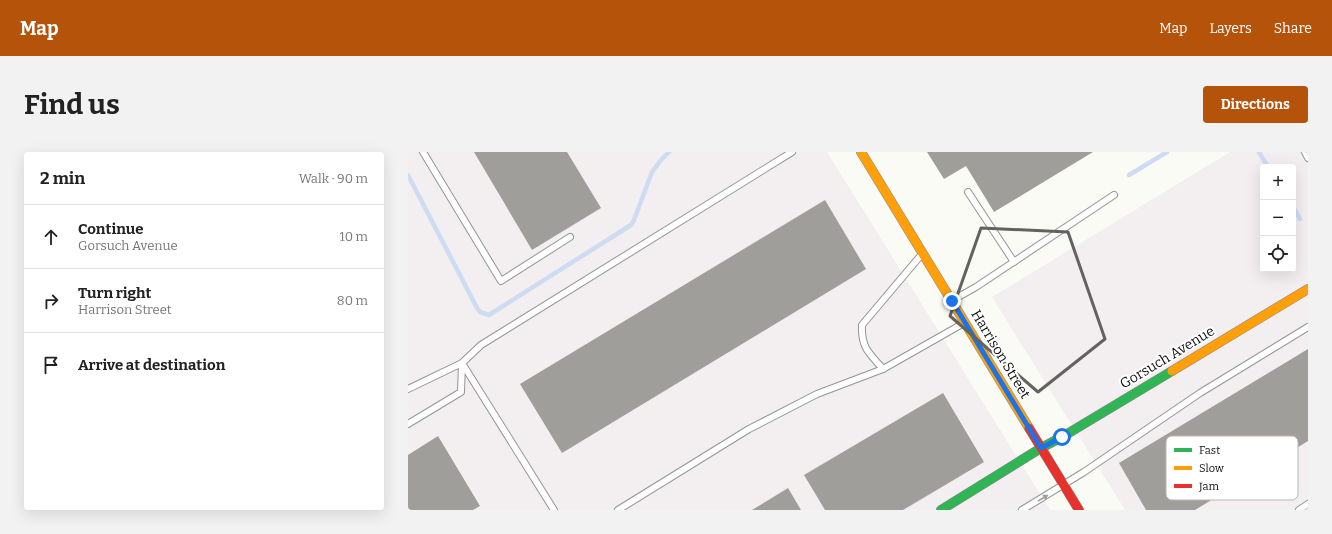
<!DOCTYPE html>
<html lang="en">
<head>
<meta charset="utf-8">
<style>
	body { margin:0; font-family:Bitter,serif; background:#f2f2f2; color:#222 }
	.controls { position:absolute; right:12px; top:12px; display:grid; overflow:hidden; border-radius:4px; box-shadow:0 4px 16px #0002 }
	.controls button { width:36px; height:36px; display:grid; place-items:center; padding:0; border:0; border-bottom:1px solid #e0e0e0; background:#fff; color:#222; font:20px sans-serif }
	.stop { position:absolute; width:12px; height:12px; margin:-9px; border:3px solid #1a73e8; border-radius:50%; background:#fff }
	.stop.end { background:#1a73e8; border-color:#fff; box-shadow:0 1px 4px #0008 }
	.list { margin:0; padding:0; list-style:none }
	h2 { display:flex; justify-content:space-between; align-items:center; height:52px; margin:0; padding:0 16px; font-size:17px }
	h2 small { font-size:13px; font-weight:400; color:#767676 }
	.list li { display:grid; grid-template-columns:26px 1fr auto; gap:12px; align-items:center; box-sizing:border-box; height:64px; padding:0 16px; border-top:1px solid #e0e0e0 }
	.list b { display:block; font-size:15px; white-space:nowrap }
	.list p { margin:0; font-size:13px; white-space:nowrap; color:#767676 }
	.list em { font-size:13px; font-style:normal; color:#767676 }
	.icon { flex:none; width:22px; height:22px; fill:none; stroke:currentColor; stroke-width:2; stroke-linecap:round; stroke-linejoin:round }
	.map { position:relative; flex:none; width:900px; height:358px; overflow:hidden; border-radius:4px }
	header { display:flex; align-items:center; gap:24px; box-sizing:border-box; height:56px; padding:0 20px; background:#b45309; color:#fff }
	header strong { font-size:19px }
	nav { display:flex; gap:22px; margin-inline-start:auto; font-size:14px }
	.intro { display:flex; align-items:center; justify-content:space-between; box-sizing:border-box; height:96px; padding:0 24px }
	h1 { margin:0; font-size:28px }
	.button { padding:10px 18px; border-radius:4px; background:#b45309; color:#fff; font-size:14px; font-weight:700 }
	main { display:flex; gap:24px; padding:0 24px }
	aside { flex:1; background:#fff; border-radius:4px; box-shadow:0 4px 16px #0002 }
	.map>svg:first-child { display:block }
	.industrial { fill:#f3eef0; fill-rule:evenodd }
	.lines { fill:none; stroke-linecap:round; stroke-linejoin:round }
	.stream { stroke:#cedcf2; stroke-width:4.5 }
	.building { fill:#9f9e9a }
	.lane-casing { stroke:#959593; stroke-width:8 }
	.fast-casing { stroke:#8c8c89; stroke-width:10 }
	.slow-casing { stroke:#8c8c89; stroke-width:10 }
	.jam-casing { stroke:#8c8c89; stroke-width:10 }
	.lane { stroke:#fefefe; stroke-width:6 }
	.fast { stroke:#30b455; stroke-width:9 }
	.slow { stroke:#ff9f0a; stroke-width:9 }
	.jam { stroke:#e5322d; stroke-width:9 }
	.oneway { fill:#9e9e9e }
	.route { stroke:#1a73e8; stroke-width:5 }
	.marked { fill:none; stroke:#626260; stroke-width:3; stroke-linejoin:round }
	.labels { text-anchor:middle; stroke-width:4; stroke-linejoin:round; paint-order:stroke }
	.street-label { font-size:14px; fill:#0f0f0f; stroke:#fff }
	.key { fill:#fff; stroke:#b7b7b7; stroke-width:1 }
	.key-label { font-size:11px; fill:#0f0f0f }
</style>
</head>
<body>
<header>
<strong>Map</strong>
<nav><a>Map</a><a>Layers</a><a>Share</a></nav>
</header>
<div class="intro"><h1>Find us</h1><a class="button">Directions</a></div>
<main>
<aside>
<h2>2 min<small>Walk · 90 m</small></h2>
<ul class="list">
<li><svg class="icon" aria-label="ahead" viewBox="0 0 24 24"><path d="M12 20V5M6 11l6-6 6 6"/></svg><div><b>Continue</b><p>Gorsuch Avenue</p></div><em>10 m</em></li>
<li><svg class="icon" aria-label="right" viewBox="0 0 24 24"><path d="M7 20v-9h11M14 6l5 5-5 5"/></svg><div><b>Turn right</b><p>Harrison Street</p></div><em>80 m</em></li>
<li><svg class="icon" aria-label="arrive" viewBox="0 0 24 24"><path d="M6 21V4h12l-3 4 3 4H6"/></svg><div><b>Arrive at destination</b></div></li>
</ul>
</aside>
<div class="map">
<svg width="900" height="358" viewBox="0 0 900 358">
	<rect width="100%" height="100%" fill="#fbfbf5"/>
	<g class="industrial">
		<polygon points="0,0 419,0 642,358 0,358"/>
		<path d="M 822,0 L 900,0 L 900,358 L 717,358 L 584,145 ZM 855,15 L 885,15 L 885,117 L 855,117 Z"/>
	</g>
	<g class="lines">
		<g class="stream">
			<polyline points="851,0 860,15"/>
			<polyline points="0,23 69,156 72,160 81,163 223,73 226,68 244,20 253,8 261,0"/>
			<polyline points="721,23 759,0"/>
			<polyline points="885,55 892,67"/>
		</g>
	</g>
	<g class="building">
		<polygon points="66,0 159,0 193,56 124,98"/>
		<polygon points="519,0 685,0 586,60 558,14 536,27"/>
		<polygon points="417,48 458,117 154,301 112,232"/>
		<polygon points="900,197 900,289 787,358 738,358 711,311"/>
		<polygon points="535,241 576,310 495,358 417,358 396,323"/>
		<polygon points="30,284 72,354 65,358 0,358 0,303"/>
		<polygon points="380,336 393,358 344,358"/>
	</g>
	<g class="lines">
		<defs>
			<g id="lane">
				<polyline points="15,0 93,129 162,85"/>
				<polyline points="897,0 900,6"/>
				<polyline points="560,40 606,110"/>
				<polyline points="545,148 568,135 706,43"/>
				<path d="M 475,217 C 461,201 453,196 454,173 L 514,102"/>
				<polyline points="0,237 54,211 146,358"/>
				<polyline points="0,272 53,240 54,211 73,193 384,0"/>
				<polyline points="210,358 341,277 409,242 475,217 556,171"/>
				<polyline points="614,358 676,320 792,241 900,175"/>
				<polyline points="891,358 900,352"/>
			</g>
			<polyline id="fast" points="533,358 633,296 654,285 764,219"/>
			<g id="slow">
				<polyline points="453,0 621,276"/>
				<polyline points="764,219 900,137"/>
			</g>
			<polyline id="jam" points="621,276 671,358"/>
		</defs>
		<use href="#lane" class="lane-casing"/>
		<use href="#fast" class="fast-casing"/>
		<use href="#slow" class="slow-casing"/>
		<use href="#jam" class="jam-casing"/>
		<use href="#lane" class="lane"/>
		<use href="#fast" class="fast"/>
		<use href="#slow" class="slow"/>
		<use href="#jam" class="jam"/>
	</g>
	<defs><path id="oneway-solid" d="M-6-.8H1V-3.2L6.5 0L1 3.2V.8H-6Z"/></defs>
	<use class="oneway" href="#oneway-solid" transform="translate(635 346) rotate(-31)"/>
	<g class="lines">
		<polyline class="route" points="544,149 633,296 654,285"/>
	</g>
	<path class="marked" d="M 573,76 L 660,80 L 697,187 L 630,240 L 542,164 Z"/>
	<g class="labels">
		<g class="street-label">
			<text transform="translate(593 202) rotate(59)" y="5">Harrison Street</text>
			<text transform="translate(759 205) rotate(-31)" y="5">Gorsuch Avenue</text>
		</g>
	</g>
	<rect x="758" y="284" width="132" height="64" rx="6" class="key"/>
	<rect x="766" y="296" width="18" height="4" fill="#30b455"/>
	<rect x="766" y="314" width="18" height="4" fill="#ff9f0a"/>
	<rect x="766" y="332" width="18" height="4" fill="#e5322d"/>
	<g class="key-label">
		<text x="791" y="302">Fast</text>
		<text x="791" y="320">Slow</text>
		<text x="791" y="338">Jam</text>
	</g>
</svg>
<div class="controls">
<button>+</button>
<button>−</button>
<button><svg class="icon" aria-label="locate" viewBox="0 0 24 24"><circle cx="12" cy="12" r="6"/><path d="M12 2v4M12 18v4M2 12h4M18 12h4"/></svg></button>
</div>
<div class="stop" style="left:654px;top:285px"></div>
<div class="stop end" style="left:544px;top:149px"></div>
</div>
</main>
</body>
</html>
